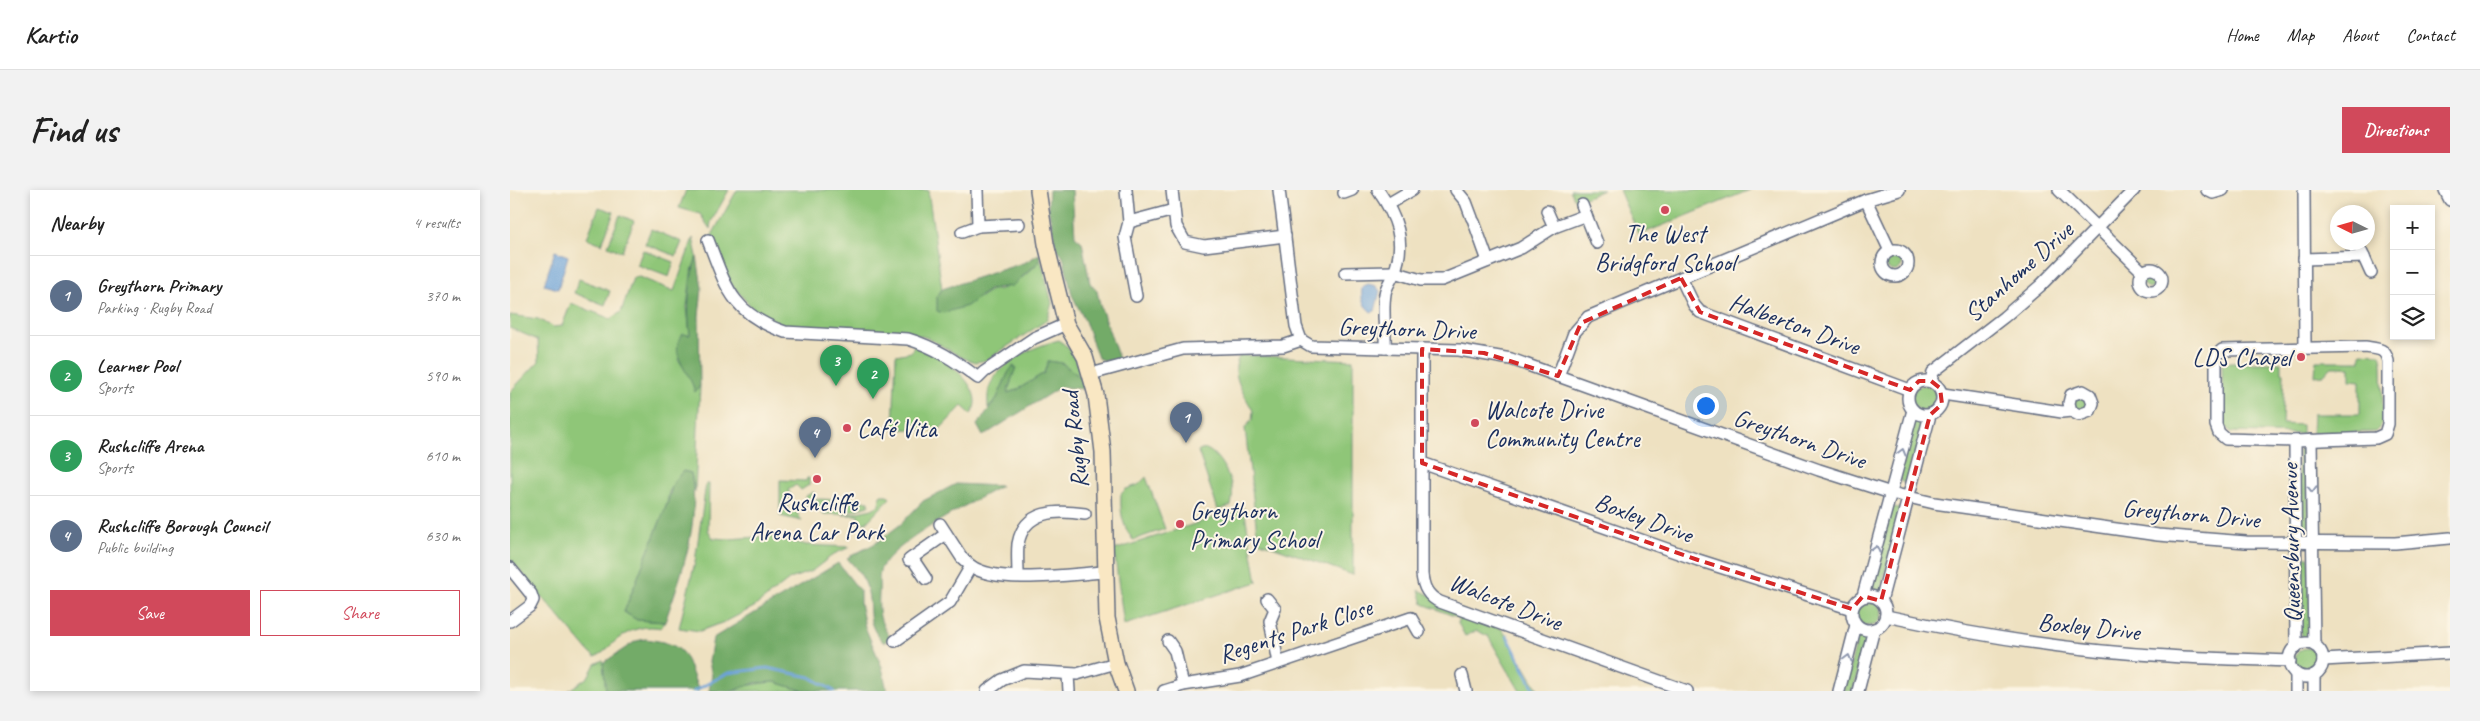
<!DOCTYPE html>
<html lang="en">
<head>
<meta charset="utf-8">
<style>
	body { margin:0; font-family:Caveat,sans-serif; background:#f2f2f2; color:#222 }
	.controls { position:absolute; right:15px; top:15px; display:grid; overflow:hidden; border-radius:0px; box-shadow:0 2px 8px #0003 }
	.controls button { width:45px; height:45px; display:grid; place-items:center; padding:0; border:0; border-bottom:1px solid #e0e0e0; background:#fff; color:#222; font:25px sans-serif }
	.compass { position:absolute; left:1820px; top:15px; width:45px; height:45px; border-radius:50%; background:#fff; box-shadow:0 2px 8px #0003; rotate:275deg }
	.you { position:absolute; left:1195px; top:215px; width:18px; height:18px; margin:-12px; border:4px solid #fff; border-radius:50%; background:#1a73e8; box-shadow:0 0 0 8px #1a73e833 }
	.badge { display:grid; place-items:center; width:32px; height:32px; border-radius:50%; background:#d1495b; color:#fff; font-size:16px; font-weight:700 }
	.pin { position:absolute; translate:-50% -41px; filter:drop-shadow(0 1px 2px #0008) }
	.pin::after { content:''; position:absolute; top:26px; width:18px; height:15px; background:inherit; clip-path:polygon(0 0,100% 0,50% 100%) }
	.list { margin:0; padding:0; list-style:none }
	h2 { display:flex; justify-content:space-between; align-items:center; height:65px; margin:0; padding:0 20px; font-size:21px }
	h2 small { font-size:16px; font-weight:400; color:#767676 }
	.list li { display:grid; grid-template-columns:32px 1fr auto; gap:15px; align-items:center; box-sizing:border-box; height:80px; padding:0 20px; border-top:1px solid #e0e0e0 }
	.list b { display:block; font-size:19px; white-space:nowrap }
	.list p { margin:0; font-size:16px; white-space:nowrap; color:#767676 }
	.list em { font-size:16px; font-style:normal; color:#767676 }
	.actions { display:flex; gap:10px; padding:15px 20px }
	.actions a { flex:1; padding:11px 0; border:1px solid #d1495b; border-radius:0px; text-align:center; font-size:18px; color:#d1495b }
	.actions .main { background:#d1495b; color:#fff }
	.icon { flex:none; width:28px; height:28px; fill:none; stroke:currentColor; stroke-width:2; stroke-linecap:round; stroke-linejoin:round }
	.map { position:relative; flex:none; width:1940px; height:501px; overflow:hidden; border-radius:0px }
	header { display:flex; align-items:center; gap:30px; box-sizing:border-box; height:70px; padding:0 25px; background:#fff; border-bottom:1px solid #e0e0e0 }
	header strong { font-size:24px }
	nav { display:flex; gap:28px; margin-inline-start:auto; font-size:18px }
	.intro { display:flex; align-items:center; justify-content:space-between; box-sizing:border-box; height:120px; padding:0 30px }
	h1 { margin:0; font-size:35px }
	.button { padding:12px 22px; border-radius:0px; background:#d1495b; color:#fff; font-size:18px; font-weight:700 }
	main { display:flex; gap:30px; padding:0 30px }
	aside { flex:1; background:#fff; border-radius:0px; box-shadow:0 2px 8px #0003 }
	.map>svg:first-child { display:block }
	.green { fill:#8fc678; stroke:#557a6b }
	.forest { fill:#73ab68; stroke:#476d63 }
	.water { fill:#6ba1d8; stroke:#43689b }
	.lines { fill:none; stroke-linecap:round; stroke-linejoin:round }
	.stream { stroke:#6ba1d8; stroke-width:3 }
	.street-casing { stroke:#656d81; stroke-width:14 }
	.secondary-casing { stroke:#656d81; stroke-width:18 }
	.street { stroke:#fff; stroke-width:11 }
	.secondary { stroke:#f9e7c3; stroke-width:15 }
	.oneway { stroke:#8d97ae }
	.marked { fill:none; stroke:#d62828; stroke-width:4; stroke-dasharray:10 6; stroke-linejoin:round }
	.poi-dot { fill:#d1495b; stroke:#fcf5e5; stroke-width:2 }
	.labels { text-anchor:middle; stroke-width:4; stroke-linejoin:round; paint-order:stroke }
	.poi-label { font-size:25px; fill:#1b2f5e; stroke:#fcf5e5; text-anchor:start }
	.street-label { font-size:25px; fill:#1b2f5e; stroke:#fcf5e5 }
</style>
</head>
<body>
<header>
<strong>Kartio</strong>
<nav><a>Home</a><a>Map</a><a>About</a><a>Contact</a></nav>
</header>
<div class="intro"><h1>Find us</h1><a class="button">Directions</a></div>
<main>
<aside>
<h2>Nearby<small>4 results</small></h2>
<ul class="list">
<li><span class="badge" style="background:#5c6f8a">1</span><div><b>Greythorn Primary</b><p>Parking · Rugby Road</p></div><em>370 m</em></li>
<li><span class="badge" style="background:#2e9e5b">2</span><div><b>Learner Pool</b><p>Sports</p></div><em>590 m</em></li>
<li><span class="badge" style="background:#2e9e5b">3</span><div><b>Rushcliffe Arena</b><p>Sports</p></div><em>610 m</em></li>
<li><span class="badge" style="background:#5c6f8a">4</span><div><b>Rushcliffe Borough Council</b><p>Public building</p></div><em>630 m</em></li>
</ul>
<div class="actions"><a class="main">Save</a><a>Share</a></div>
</aside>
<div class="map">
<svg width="1940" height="501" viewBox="0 0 1940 501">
	<rect width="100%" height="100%" fill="#fcf5e5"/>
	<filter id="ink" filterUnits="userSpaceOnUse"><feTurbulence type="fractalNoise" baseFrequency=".02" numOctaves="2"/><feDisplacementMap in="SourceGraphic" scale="10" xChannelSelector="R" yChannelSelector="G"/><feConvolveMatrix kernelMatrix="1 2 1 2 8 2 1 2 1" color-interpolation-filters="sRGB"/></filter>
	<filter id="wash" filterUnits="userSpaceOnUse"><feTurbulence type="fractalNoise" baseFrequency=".0096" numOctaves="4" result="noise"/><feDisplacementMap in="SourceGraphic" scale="20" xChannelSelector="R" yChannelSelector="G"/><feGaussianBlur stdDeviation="1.12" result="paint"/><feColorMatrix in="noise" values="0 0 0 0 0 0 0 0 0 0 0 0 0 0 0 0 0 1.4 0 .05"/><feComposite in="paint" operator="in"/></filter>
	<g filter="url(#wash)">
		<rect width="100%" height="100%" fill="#eee1c1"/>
		<g class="green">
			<polygon points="176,0 219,0 201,32 200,39 190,24 169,18"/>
			<path d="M 227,0 L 418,0 L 432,99 L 427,107 L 471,107 C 485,95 484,103 496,97 C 510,91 520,81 531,70 L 542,113 L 537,130 L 477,170 L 466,172 L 453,168 L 418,148 L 396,142 L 274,135 L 245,121 L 220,93 L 209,59 L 202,45 Z"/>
			<polygon points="1060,0 1093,0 1066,12"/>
			<polygon points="1109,0 1240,0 1129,45"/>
			<polygon points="89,17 104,22 92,54 77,48"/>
			<polygon points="110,25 124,31 112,62 98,56"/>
			<polygon points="141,39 172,52 166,66 135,54"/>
			<path d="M 183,48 L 187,66 L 181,84 L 177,117 L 180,146 L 168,169 L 179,185 L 185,201 L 190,196 L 185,302 L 181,283 L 173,281 L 159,302 L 157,314 L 114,422 L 127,430 L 155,432 L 151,438 C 132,434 114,442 101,455 C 96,460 92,464 85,467 L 80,463 L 35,410 L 28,406 L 27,400 L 0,369 L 0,202 L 29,171 L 28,150 L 0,138 L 0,125 L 28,129 L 43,137 L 52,136 L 61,113 L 101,129 L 111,122 L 123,88 L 129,87 L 164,101 Z"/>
			<polygon points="133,60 164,72 159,87 127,75"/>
			<circle cx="1384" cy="73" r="8"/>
			<circle cx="1641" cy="90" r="8"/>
			<polygon points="69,89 100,101 95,115 64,103"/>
			<path d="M 549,150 C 563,160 568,173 573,189 L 552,173 L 538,171 L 534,183 L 507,200 L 497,203 L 501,192 L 498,183 L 487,208 L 478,219 C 478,212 477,203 480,196 C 491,170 523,157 549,150 Z"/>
			<path d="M 405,155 C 426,161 480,197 461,224 L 452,216 L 429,240 L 383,239 L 386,165 L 401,162 Z"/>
			<polygon points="1851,163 1870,164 1872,172 1873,234 1865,242 1802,243 1803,224 1850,224 1850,191 1840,190 1840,177 1822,177 1813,185 1805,186 1806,171 1851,171"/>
			<path d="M 730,165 L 843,170 L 843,385 L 748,351 L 735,238 L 742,230 L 743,221 C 735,205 718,183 730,165 Z"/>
			<polygon points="1712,173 1771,173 1771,181 1774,183 1772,234 1792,235 1792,244 1721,242 1713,234"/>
			<circle cx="1415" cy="208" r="13"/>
			<polygon points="1577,207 1578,218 1566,220 1563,211 1565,208"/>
			<polygon points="1408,228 1412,229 1414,232 1399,292 1391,292 1389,287 1404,231"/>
			<path d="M 696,259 C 708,263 721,287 722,299 C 723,304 722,311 721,316 L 708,320 L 688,261 Z"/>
			<polygon points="1789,260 1797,262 1799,339 1795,342 1788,339"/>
			<path d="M 636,287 L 655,339 L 623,350 C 612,335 610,322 611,304 L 616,299 L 628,295 Z"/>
			<polygon points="297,288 299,288 299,295 291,300 286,295 278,300 283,309 276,311 278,321 285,320 292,331 270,326 270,290 296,291"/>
			<polygon points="196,294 199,294 198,340 203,348 219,349 259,346 297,355 340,357 324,364 302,381 280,389 244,417 217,431 190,441 169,438 185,372"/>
			<polygon points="304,302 304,309 338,310 339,303 342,303 341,310 359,311 359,316 329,324 314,324 300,312 294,317 296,306"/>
			<polygon points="370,305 377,305 380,308 357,332 348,334 348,325 333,325 362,319 369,315"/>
			<polygon points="1384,317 1389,318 1390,322 1371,399 1367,402 1361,397 1381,321"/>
			<polygon points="734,318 747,392 614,435 604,360"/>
			<polygon points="1789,367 1799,367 1800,446 1794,449 1791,449"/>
			<polygon points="909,400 992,439 1029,501 1010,501 978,446 967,441 955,446 948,433 949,428 913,414"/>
			<circle cx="1359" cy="423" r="13"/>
			<polygon points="1353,443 1357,446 1343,501 1333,501 1349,444"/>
			<circle cx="1797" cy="470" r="12"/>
			<polygon points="93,470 96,501 58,501 78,487 85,474"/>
			<path d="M 265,492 L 294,501 L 199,501 C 224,501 240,493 265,492 Z"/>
		</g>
		<g class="forest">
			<polygon points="539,0 562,0 565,46 572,52 580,93 587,101 590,115 609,169 596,171 588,168 575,131 562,105 553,66 546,57 538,17"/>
			<polygon points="529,64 531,70 502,96 480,99 457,116 433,123 427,121 427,107 432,99 516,72"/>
			<path d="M 187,66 L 192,98 L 189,126 L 190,196 L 185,202 C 180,181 157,165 173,144 L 180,145 C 177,118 178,93 187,66 Z"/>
			<polygon points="538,171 552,173 573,189 574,199 550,197 473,246 467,235 487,208 498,183 503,176 506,177 497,203 507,200 534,183"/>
			<path d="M 173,281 L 181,283 C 191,334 171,385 155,432 L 127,430 L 114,422 L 157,314 L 163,293 Z"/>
			<path d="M 446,294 L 491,296 C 466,310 378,355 370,381 C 368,388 370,397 369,404 C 368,422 369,432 380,447 L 374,453 C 354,432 363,422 357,398 C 354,387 344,376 337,368 L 366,353 L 391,334 L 413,311 Z"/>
			<polygon points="328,373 350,401 350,413 355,437 372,477 377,501 294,501 265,492 245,493 223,501 199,501 202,485 199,472 203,448"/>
			<path d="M 135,449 C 180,454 174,466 189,501 L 96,501 L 93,473 L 126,451 Z"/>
		</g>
		<g class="water">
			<polygon points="45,61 58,66 48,99 34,95"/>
			<path d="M 858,94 L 866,96 L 870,101 L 865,121 L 861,122 C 852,114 851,109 852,97 Z"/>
		</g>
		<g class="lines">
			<g class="stream">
				<polyline points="997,446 1025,501"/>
				<polyline points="184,501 218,483 257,478 300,487 324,501"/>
			</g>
		</g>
	</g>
	<g filter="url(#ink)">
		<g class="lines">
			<defs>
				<g id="street">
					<polyline points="467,0 468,36 509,34"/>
					<polyline points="616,0 619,32 664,20"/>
					<polyline points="662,0 666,36 675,52 694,56 775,46"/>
					<polyline points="769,0 786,136 791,150 801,156 949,160 1001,169 1309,280 1381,303 1424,313 1648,345 1736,352 1885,353 1940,348"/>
					<path d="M 868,0 C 886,26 897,51 884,83 C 881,91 876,96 875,104 C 872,122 876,141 875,158"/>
					<polyline points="946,0 956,12 962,28"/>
					<polyline points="1549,0 1633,82"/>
					<polyline points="1697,0 1703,3 1713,0"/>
					<polyline points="1794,0 1795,158"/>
					<polyline points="1935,0 1940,10"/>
					<polyline points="834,3 842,0"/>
					<polyline points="1356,10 1380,61"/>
					<polyline points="878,14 902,0"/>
					<polyline points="1072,15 1087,53"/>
					<polyline points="1037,21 1044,37"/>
					<polyline points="619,32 615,47 626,106"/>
					<polyline points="964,32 978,71"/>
					<polyline points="452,42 468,36"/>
					<path d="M 198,50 C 216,97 222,124 275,142 L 398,149 C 425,157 446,171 468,188 L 474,182 L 524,148 L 556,134"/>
					<circle cx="1385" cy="73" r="13"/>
					<polyline points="1851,61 1861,83"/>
					<polyline points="1794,69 1854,67"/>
					<circle cx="1641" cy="90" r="11"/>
					<polyline points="835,83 884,82 911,90 932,90 1011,58 1044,37 1076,25"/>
					<polyline points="1171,88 1184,115 1190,122 1400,200"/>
					<path d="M 1855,157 C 1868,159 1875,158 1878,171 L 1878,234 L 1875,244 L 1866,248 L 1785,251 L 1716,249 L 1709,243 L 1706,235 L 1706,170 L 1708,164 L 1712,160 Z"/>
					<path d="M 912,159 L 912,384 C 913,396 917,406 930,412 L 1177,501"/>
					<polyline points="581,184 673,159 773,156 791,150"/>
					<polyline points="1048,186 1064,143 1078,127 1356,10 1389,0"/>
					<circle cx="1415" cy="208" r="17"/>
					<polyline points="1421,191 1423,182 1494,127 1530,96 1624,0"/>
					<polyline points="1433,204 1552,222 1561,221 1569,225 1580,221 1583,213 1580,205 1573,201 1561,205 1559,213 1561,221"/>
					<polyline points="1801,250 1804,455"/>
					<polyline points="1785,251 1786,457"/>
					<polyline points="912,273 1188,370 1342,419"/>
					<polyline points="402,368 416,389"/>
					<polyline points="399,370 436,344"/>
					<path d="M 461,376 C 487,395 561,384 595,382"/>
					<polyline points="0,378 21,404 23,410 20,416 0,431"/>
					<path d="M 508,386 C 508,376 507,364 508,354 C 514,319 548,320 575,324"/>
					<circle cx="1359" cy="423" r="17"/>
					<polyline points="1353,406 1403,220"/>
					<polyline points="757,409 765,419 760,431 768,473"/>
					<polyline points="1371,411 1420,225"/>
					<path d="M 1376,426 C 1469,446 1563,461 1658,466 C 1699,469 1739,469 1780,471"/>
					<polyline points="385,451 440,412 461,376 452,368 430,334"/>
					<polyline points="658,451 665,461 673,495"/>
					<circle cx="1796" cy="470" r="17"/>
					<polyline points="1813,470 1940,463"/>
					<polyline points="1786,484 1786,501"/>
					<polyline points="558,485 559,501"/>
					<polyline points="952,485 956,501"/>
					<polyline points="1804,485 1804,501"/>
					<polyline points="477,501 492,490 514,481 567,484 606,473"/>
					<polyline points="654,501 673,495 730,486 901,428 909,442"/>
					<polyline points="1329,501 1346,435"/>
					<polyline points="1348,501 1364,439"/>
				</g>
				<polyline id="secondary" points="528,0 536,54 556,134 575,167 586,205 593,262 597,428 606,473 616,501"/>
			</defs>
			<use href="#street" class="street-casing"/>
			<use href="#secondary" class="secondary-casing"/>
			<use href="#street" class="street"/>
			<use href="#secondary" class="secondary"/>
		</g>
		<defs><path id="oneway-chevron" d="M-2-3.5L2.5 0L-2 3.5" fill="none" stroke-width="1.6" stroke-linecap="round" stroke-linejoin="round" transform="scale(1.25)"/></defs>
		<g class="oneway">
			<use href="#oneway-chevron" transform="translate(1392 262) rotate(-75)"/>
			<use href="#oneway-chevron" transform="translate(1802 299) rotate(89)"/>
			<use href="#oneway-chevron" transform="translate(1366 359) rotate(-75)"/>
			<use href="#oneway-chevron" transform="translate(1338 468) rotate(-75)"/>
		</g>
	</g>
	<path class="marked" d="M 1171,88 L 1190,122 L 1400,200 L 1409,191 L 1421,191 L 1430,198 L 1432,214 L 1420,225 L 1371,411 L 1353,406 L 1342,419 L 1188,370 L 912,273 L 912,159 L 974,163 L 1048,186 L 1071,133 Z"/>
	<g class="poi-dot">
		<circle cx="1155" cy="20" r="5"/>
		<circle cx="1791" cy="167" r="5"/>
		<circle cx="965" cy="233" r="5"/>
		<circle cx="337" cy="238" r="5"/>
		<circle cx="307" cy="289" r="5"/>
		<circle cx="670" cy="334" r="5"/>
	</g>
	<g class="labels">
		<g class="poi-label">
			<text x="1155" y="52" text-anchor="middle">The West<tspan x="1155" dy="29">Bridgford School</tspan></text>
			<text x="1781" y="176" text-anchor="end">LDS Chapel</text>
			<text x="975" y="228">Walcote Drive<tspan x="975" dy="29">Community Centre</tspan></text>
			<text x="347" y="247">Café Vita</text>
			<text x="307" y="321" text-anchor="middle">Rushcliffe<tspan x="307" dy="29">Arena Car Park</tspan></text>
			<text x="680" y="329">Greythorn<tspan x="680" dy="29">Primary School</tspan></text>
		</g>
		<g class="street-label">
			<text transform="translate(1508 81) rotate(-42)" y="9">Stanhome Drive</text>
			<text transform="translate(1285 133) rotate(20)" y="9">Halberton Drive</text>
			<text transform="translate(897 138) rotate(2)" y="9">Greythorn Drive</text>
			<text transform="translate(1290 248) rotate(19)" y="9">Greythorn Drive</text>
			<text transform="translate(564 250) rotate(-96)" y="9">Rugby Road</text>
			<text transform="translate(1681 323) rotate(5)" y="9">Greythorn Drive</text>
			<text transform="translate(1134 327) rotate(20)" y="9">Boxley Drive</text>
			<text transform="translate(1780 353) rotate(-91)" y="9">Queensbury Avenue</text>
			<text transform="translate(996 411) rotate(21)" y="9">Walcote Drive</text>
			<text transform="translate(1579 436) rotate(6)" y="9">Boxley Drive</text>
			<text transform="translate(785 440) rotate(-18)" y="9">Regents Park Close</text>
		</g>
	</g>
</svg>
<div class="controls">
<button>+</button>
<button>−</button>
<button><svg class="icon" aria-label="layers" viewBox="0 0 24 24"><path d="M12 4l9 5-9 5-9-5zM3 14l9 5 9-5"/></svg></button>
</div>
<svg class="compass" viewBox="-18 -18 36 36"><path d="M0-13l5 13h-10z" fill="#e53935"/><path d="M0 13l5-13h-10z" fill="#767676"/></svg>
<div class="you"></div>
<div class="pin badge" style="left:676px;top:253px;background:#5c6f8a">1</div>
<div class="pin badge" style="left:363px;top:209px;background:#2e9e5b">2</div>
<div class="pin badge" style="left:326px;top:196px;background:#2e9e5b">3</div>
<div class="pin badge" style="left:305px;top:268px;background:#5c6f8a">4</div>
</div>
</main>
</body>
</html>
